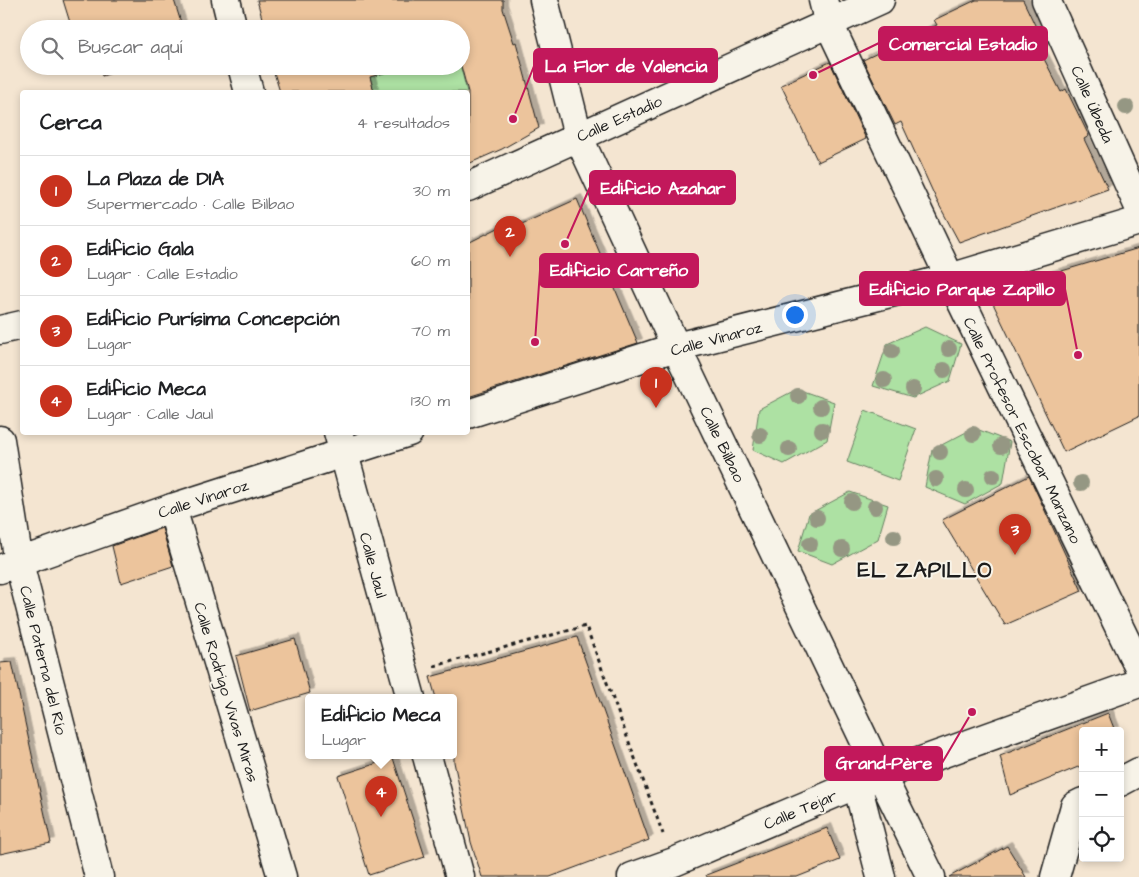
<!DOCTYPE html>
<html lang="es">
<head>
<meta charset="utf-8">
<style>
	body { margin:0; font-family:"Architects Daughter",sans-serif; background:#f2f2f2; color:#202124 }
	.controls { position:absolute; right:15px; bottom:15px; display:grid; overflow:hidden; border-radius:5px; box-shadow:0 2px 8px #0003 }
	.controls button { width:45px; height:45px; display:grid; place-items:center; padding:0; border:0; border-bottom:1px solid #e0e0e0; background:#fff; color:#202124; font:25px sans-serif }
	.you { position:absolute; left:794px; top:314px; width:18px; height:18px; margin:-12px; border:4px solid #fff; border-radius:50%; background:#1a73e8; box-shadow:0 0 0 8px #1a73e833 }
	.badge { display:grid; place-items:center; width:32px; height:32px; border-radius:50%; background:#c8321e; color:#fff; font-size:16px; font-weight:700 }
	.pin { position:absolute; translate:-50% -41px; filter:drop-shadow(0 1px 2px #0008) }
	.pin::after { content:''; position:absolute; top:26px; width:18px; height:15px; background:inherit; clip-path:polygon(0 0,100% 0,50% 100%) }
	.popup { position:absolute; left:305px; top:694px; width:152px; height:65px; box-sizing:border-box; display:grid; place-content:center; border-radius:5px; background:#fff; filter:drop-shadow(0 1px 4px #0005); font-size:16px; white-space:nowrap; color:#757577 }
	.popup b { font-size:19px; color:#202124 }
	.popup::after { content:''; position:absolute; left:50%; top:100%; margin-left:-10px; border:10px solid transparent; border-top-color:#fff }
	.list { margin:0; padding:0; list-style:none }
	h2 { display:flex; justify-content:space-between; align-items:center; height:65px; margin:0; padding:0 20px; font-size:21px }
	h2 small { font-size:16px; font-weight:400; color:#757577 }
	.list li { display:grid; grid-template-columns:32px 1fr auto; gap:15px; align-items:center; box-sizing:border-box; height:70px; padding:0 20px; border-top:1px solid #e0e0e0 }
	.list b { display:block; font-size:19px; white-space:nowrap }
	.list p { margin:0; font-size:16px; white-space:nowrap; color:#757577 }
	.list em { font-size:16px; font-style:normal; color:#757577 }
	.icon { flex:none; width:28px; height:28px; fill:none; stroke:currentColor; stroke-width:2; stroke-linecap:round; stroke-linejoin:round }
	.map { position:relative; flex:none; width:1139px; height:877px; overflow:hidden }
	.search { position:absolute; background:#fff; box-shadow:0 2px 8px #0003; left:20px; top:20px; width:450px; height:55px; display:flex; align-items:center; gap:12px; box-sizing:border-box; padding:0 18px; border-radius:28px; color:#757577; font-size:19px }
	.panel { position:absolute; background:#fff; box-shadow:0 2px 8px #0003; left:20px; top:90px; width:450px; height:345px; border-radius:5px }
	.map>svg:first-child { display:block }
	.green { fill:#ade1a3; stroke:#647e60 }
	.building { fill:#ecc49c; stroke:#1c1c1c; filter:url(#shadow) }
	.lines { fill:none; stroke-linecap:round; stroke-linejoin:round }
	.minor-casing { stroke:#1c1c1c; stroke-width:31 }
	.path { stroke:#1c1c1c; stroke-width:3; stroke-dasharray:4 4; stroke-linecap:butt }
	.minor { stroke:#f7f3e8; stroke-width:28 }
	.tree { fill:#959783 }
	.labels { text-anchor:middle; stroke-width:4; stroke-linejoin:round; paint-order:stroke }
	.street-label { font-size:16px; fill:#1c1c1c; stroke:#f7f3e8 }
	.district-label { font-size:21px; font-weight:bold; letter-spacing:1px; fill:#1c1c1c; stroke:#f7f3e8 }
	.leader { fill:none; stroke:#c2185b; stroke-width:2 }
	.callout-dot { fill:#c2185b; stroke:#f7f3e8; stroke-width:2 }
	.callout { fill:#c2185b; stroke:#c2185b; stroke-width:2 }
	.callout-label { font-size:18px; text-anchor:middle; font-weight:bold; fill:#fff }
</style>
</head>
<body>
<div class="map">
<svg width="1139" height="877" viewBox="0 0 1139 877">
	<defs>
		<filter id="shadow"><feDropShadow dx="4.5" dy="-4.5" stdDeviation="0" flood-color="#0004"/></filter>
	</defs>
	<rect width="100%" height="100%" fill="#f4e5d1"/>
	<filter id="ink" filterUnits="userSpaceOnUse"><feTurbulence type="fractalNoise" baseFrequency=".02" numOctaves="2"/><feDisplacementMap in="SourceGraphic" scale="10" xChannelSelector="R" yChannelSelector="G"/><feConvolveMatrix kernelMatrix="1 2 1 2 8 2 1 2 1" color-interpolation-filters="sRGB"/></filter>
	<g filter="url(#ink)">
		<g class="green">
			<polygon points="481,62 461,68 467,92 374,92 370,77 407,66 461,66"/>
			<polygon points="925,327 961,344 950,381 913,398 873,386 887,344"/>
			<polygon points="797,389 834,402 827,440 784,464 753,450 759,409"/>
			<polygon points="865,410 916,429 898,481 847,462"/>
			<polygon points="974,428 1010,442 1003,483 965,504 925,487 932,450"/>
			<polygon points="850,492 888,505 878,539 832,564 798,551 809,514"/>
		</g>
		<g class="building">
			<polygon points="63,0 174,0 183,29 72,29"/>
			<polygon points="257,0 503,0 503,9 514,43 516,42 539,128 502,149 468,164 468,92 461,66 461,29 265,29"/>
			<polygon points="976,0 1023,0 1045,46 1041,53 1061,92 1066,89 1089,136 1084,139 1108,189 959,242 937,201 901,122 895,125 863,60 937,25 934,20"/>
			<polygon points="830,62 866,139 818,162 781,85"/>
			<polygon points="99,66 134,66 102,76"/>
			<polygon points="272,66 407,66 370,77 374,92 280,92"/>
			<polygon points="577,199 638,343 468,397 468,243 510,222 513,228"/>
			<polygon points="1139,248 1139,416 1064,452 988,293"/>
			<polygon points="1029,476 1082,591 1005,625 942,520"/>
			<polygon points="162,528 173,566 121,583 112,546"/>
			<polygon points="577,637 649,840 550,877 482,877 471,842 454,762 454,698 436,698 430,677"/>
			<polygon points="295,639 310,693 250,711 236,656"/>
			<polygon points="12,662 51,843 0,854 0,663"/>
			<polygon points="1108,713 1115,731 1083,731 1083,765 1010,795 1000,756"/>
			<polygon points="393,758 425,857 369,875 338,776"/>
			<polygon points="827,828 840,860 797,877 707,877 706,875"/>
			<polygon points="1007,846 1026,877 949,877"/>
		</g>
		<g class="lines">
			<defs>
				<g id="minor">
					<polyline points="226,0 233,29"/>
					<polyline points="544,0 578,136 676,347 881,775 931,877"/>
					<polyline points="823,0 829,24 950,278 1139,668"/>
					<polyline points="1046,0 1139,207"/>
					<polyline points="242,66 249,92"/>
					<polyline points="468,187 880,0"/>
					<polyline points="0,330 22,325"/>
					<polyline points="468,414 676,347 950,278 1139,221"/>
					<polyline points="338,432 411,698"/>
					<polyline points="0,440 19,563 99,877"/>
					<polyline points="172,508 282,877"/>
					<polyline points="0,569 172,508 409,432"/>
					<polyline points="427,756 460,877"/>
					<polyline points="1120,782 1139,772"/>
					<polyline points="857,784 881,877"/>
					<polyline points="632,877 674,862 857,784 1139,683"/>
					<polyline points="1055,877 1075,806 1083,802"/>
				</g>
			</defs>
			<use href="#minor" class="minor-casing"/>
			<polyline class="path" points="434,666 586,626 663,834"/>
			<use href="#minor" class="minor"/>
		</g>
		<g class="tree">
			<circle cx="1126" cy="107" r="8"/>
			<circle cx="949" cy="349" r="8"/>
			<circle cx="892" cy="351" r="8"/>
			<circle cx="944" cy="370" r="8"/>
			<circle cx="884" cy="380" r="8"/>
			<circle cx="913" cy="389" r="8"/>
			<circle cx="798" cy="396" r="8"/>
			<circle cx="821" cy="407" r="8"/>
			<circle cx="822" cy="430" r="8"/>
			<circle cx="973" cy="434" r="8"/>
			<circle cx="760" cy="435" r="8"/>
			<circle cx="1001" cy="446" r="8"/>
			<circle cx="789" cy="449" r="8"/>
			<circle cx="940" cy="452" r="8"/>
			<circle cx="993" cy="476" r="8"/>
			<circle cx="936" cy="479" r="8"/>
			<circle cx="1081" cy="483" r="8"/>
			<circle cx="966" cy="490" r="8"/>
			<circle cx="852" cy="502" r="8"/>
			<circle cx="875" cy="507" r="8"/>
			<circle cx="817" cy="518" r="8"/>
			<circle cx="894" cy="537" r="8"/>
			<circle cx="810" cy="544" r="8"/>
			<circle cx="842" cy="549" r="8"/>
		</g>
	</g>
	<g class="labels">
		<g class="street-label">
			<text transform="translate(1093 104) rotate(66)" y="6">Calle Úbeda</text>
			<text transform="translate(619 118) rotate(-24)" y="6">Calle Estadio</text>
			<text transform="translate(716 338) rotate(-15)" y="6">Calle Vinaroz</text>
			<text transform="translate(1023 430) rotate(64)" y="6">Calle Profesor Escobar Manzano</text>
			<text transform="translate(723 444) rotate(64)" y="6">Calle Bilbao</text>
			<text transform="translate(203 498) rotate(-18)" y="6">Calle Vinaroz</text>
			<text transform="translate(374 565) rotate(75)" y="6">Calle Jaul</text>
			<text transform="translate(44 660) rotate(76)" y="6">Calle Paterna del Río</text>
			<text transform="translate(227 692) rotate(73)" y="6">Calle Rodrigo Vivas Miras</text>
			<text transform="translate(800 809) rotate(-23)" y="6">Calle Tejar</text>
		</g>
		<g class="district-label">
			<text x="925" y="577">EL ZAPILLO</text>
		</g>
	</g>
	<path class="leader" d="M813 75L879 43M513 119L534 66M565 244L590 187M535 342L540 270M1078 355L1065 289M972 712L942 763"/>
	<g class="callout-dot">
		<circle cx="813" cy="75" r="5"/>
		<circle cx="513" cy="119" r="5"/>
		<circle cx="565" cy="244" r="5"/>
		<circle cx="535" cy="342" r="5"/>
		<circle cx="1078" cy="355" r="5"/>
		<circle cx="972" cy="712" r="5"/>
	</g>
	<g class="callout">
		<rect x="879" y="27" width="168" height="33" rx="5"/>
		<rect x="534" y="49" width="183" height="33" rx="5"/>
		<rect x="590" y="171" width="145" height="33" rx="5"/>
		<rect x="540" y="254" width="158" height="33" rx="5"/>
		<rect x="860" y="272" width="205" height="33" rx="5"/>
		<rect x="825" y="747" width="117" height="33" rx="5"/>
	</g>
	<g class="callout-label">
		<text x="963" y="50">Comercial Estadio</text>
		<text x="626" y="72">La Flor de Valencia</text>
		<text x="663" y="194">Edificio Azahar</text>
		<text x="619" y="276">Edificio Carreño</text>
		<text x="962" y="295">Edificio Parque Zapillo</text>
		<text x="884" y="769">Grand-Père</text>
	</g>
</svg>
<div class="controls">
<button>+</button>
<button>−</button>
<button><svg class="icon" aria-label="locate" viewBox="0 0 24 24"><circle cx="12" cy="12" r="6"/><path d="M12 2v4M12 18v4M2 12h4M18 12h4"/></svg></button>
</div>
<div class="you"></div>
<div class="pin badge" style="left:656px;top:408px">1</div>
<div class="pin badge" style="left:510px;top:257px">2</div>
<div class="pin badge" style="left:1015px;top:555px">3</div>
<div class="pin badge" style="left:381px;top:817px">4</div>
<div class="popup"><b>Edificio Meca</b>Lugar</div>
<div class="search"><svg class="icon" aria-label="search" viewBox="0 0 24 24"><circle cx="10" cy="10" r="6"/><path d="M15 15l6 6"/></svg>Buscar aquí</div>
<section class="panel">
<h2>Cerca<small>4 resultados</small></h2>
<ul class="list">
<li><span class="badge">1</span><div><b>La Plaza de DIA</b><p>Supermercado · Calle Bilbao</p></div><em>30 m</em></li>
<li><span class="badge">2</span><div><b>Edificio Gala</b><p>Lugar · Calle Estadio</p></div><em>60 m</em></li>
<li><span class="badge">3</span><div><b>Edificio Purísima Concepción</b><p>Lugar</p></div><em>70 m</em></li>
<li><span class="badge">4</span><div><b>Edificio Meca</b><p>Lugar · Calle Jaul</p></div><em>130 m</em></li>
</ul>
</section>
</div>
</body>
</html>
